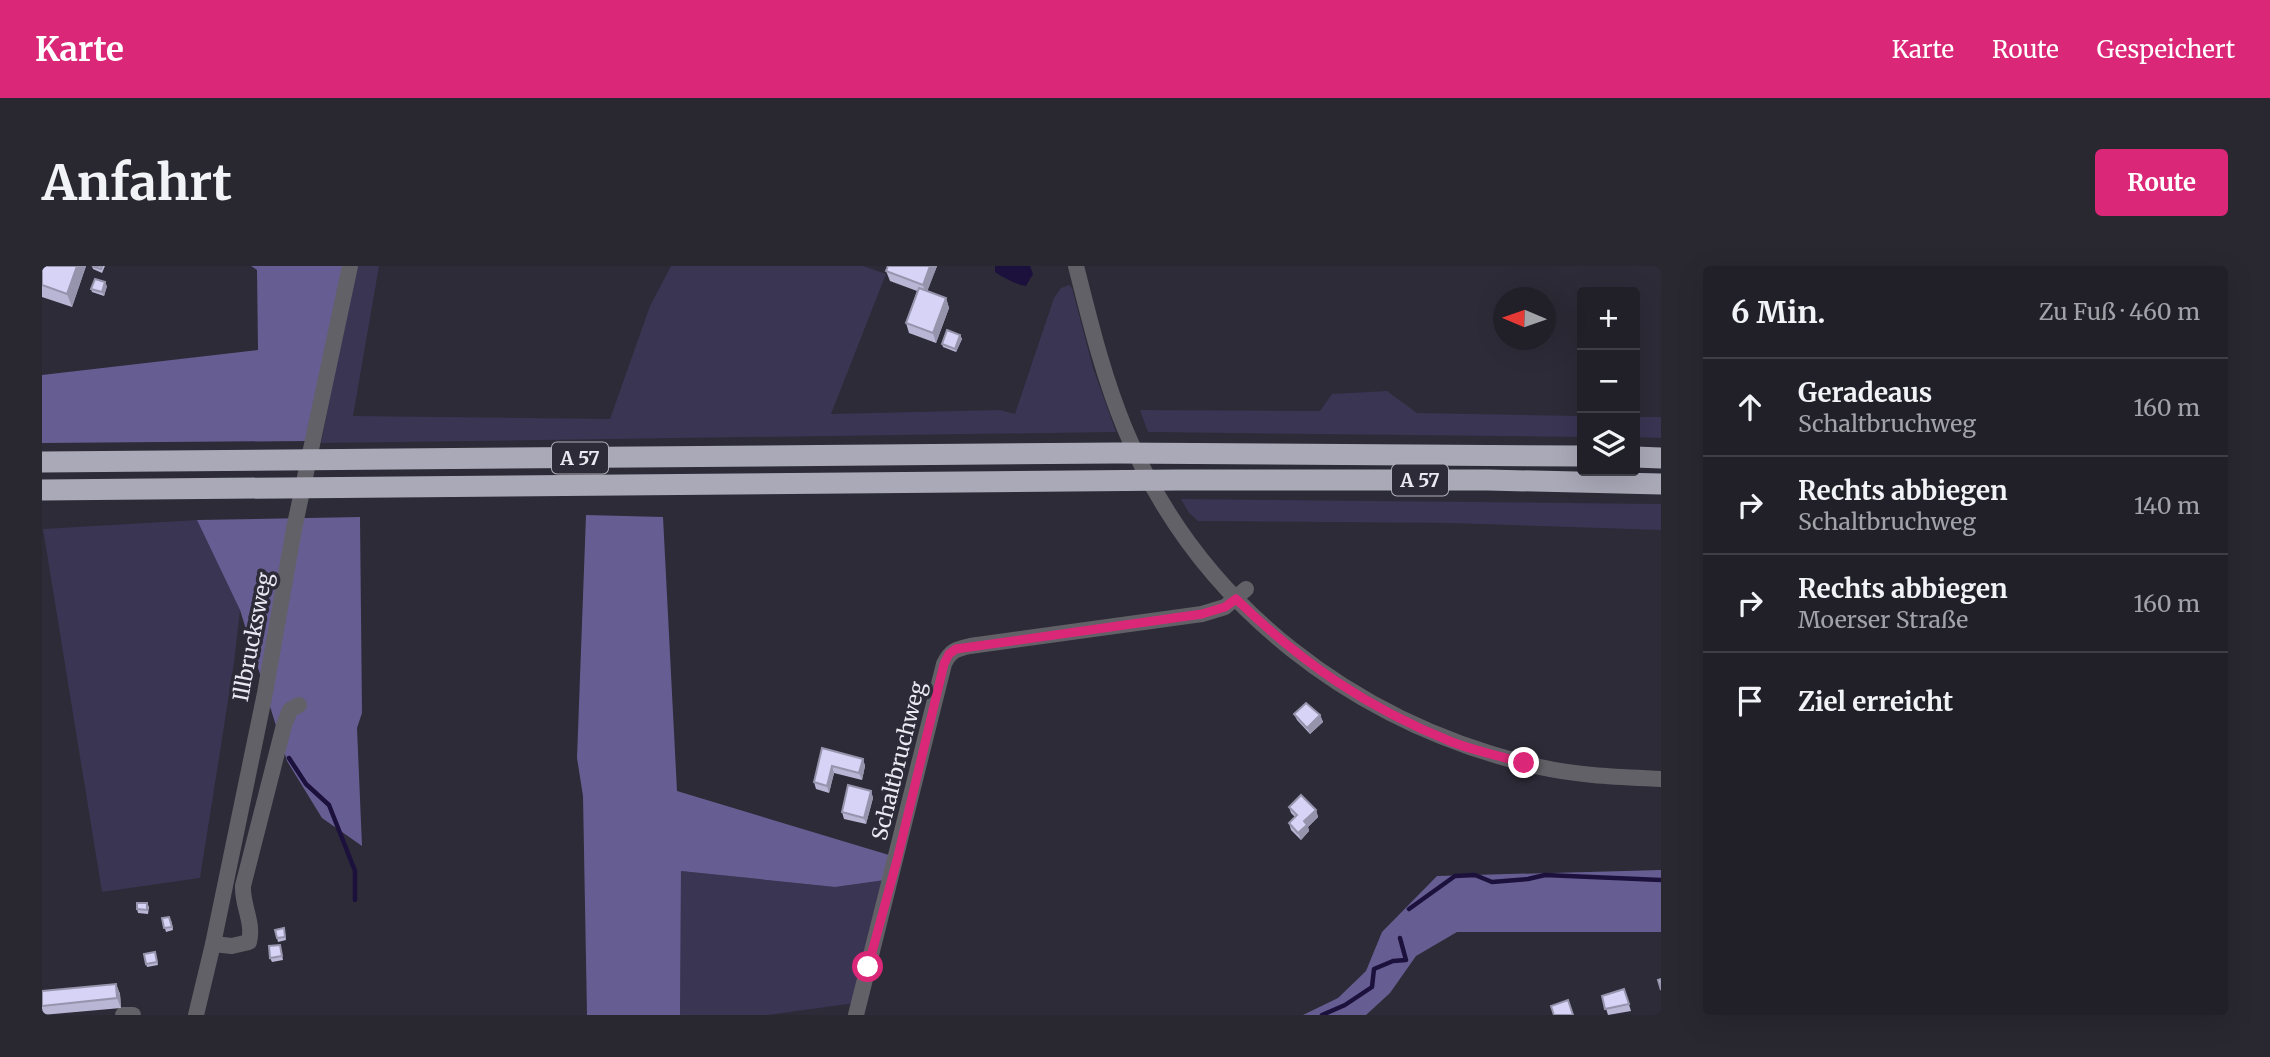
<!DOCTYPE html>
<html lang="de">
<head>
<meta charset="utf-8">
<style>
	body { margin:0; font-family:Merriweather,serif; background:#292831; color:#f1f3f6 }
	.controls { position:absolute; right:21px; top:21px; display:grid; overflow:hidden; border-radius:7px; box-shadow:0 7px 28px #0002 }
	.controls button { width:63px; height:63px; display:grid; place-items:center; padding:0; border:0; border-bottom:2px solid #3e3e46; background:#212029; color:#f1f3f6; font:35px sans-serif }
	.compass { position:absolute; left:1451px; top:21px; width:63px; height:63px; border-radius:50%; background:#212029; box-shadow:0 7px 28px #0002; rotate:272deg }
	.stop { position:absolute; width:21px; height:21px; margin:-16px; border:5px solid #db2777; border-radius:50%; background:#fff }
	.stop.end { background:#db2777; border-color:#fff; box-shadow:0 2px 7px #0008 }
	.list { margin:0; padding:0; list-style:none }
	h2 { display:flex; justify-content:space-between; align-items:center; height:91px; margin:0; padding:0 28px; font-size:30px }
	h2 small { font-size:23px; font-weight:400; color:#a2a3a8 }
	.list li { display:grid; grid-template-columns:46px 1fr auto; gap:21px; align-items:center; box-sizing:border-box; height:98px; padding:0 28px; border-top:2px solid #3e3e46 }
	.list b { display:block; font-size:26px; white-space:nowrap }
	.list p { margin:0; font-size:23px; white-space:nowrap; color:#a2a3a8 }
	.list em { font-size:23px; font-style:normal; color:#a2a3a8 }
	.icon { flex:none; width:38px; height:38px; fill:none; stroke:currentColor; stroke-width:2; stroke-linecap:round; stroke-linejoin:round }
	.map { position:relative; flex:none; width:1619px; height:749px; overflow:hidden; border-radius:7px }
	header { display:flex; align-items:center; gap:42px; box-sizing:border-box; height:98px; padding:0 35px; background:#db2777; color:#fff }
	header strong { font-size:33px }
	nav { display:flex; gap:38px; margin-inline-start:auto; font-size:24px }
	.intro { display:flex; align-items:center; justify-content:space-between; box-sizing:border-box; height:168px; padding:0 42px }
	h1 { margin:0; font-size:49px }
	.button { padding:18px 32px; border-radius:7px; background:#db2777; color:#fff; font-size:24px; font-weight:700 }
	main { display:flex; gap:42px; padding:0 42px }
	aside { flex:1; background:#212029; border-radius:7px; box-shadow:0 7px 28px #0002 }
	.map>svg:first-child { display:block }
	.green { fill:#393553 }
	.forest { fill:#665e92 }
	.water { fill:#1c113d }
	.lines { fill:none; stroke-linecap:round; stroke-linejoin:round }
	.stream { stroke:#1c113d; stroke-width:4.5 }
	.minor { stroke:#626167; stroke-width:16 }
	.highway { stroke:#aaa9b8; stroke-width:21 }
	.wall { fill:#b9b5d4 }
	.shaded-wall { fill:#9694ac }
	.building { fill:#d7d3f6; stroke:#9694ac; stroke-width:2 }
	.route { stroke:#db2777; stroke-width:9 }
	.labels { text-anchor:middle; stroke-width:7; stroke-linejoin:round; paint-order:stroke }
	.shield { fill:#2c2b37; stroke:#b1b0ba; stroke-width:2 }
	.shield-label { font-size:19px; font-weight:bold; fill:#eae9f2 }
	.street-label { font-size:21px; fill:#eae9f2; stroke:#2c2b37 }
</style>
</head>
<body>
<header>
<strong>Karte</strong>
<nav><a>Karte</a><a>Route</a><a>Gespeichert</a></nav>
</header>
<div class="intro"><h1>Anfahrt</h1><a class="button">Route</a></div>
<main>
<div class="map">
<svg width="1619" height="749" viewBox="0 0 1619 749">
	<rect width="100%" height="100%" fill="#2c2b37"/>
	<g class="green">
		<polygon points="314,0 337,0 311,150 568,153 608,40 629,0 821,0 844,8 789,148 958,144 973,148 1012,32 1019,22 1027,19 1030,22 1051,102 1074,166 279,177"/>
		<polygon points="1345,125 1375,147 1540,150 1540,171 1106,166 1098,144 1278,145 1290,128"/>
		<polygon points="1593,151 1619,151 1619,172 1593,171"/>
		<polygon points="1139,233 1619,238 1619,264 1408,257 1156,255 1147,247"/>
		<polygon points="155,254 198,344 192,397 158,612 60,626 1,263"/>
		<polygon points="639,605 793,621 843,614 813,737 726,749 638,749"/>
	</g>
	<g class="forest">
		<polygon points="209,0 301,0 263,175 0,177 0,109 216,84 215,4"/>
		<polygon points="544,249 621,251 635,525 847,589 843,614 793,621 639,605 638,749 545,749 541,530 535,492"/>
		<polygon points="318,251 320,447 315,462 320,580 280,552 245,495 198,344 155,254"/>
		<polygon points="1619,604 1619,666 1415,666 1374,690 1348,727 1324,749 1261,749 1296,732 1324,705 1340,666 1395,610"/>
	</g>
	<path class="water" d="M 953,0 L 988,0 L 991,8 L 984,20 C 973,18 962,12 953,6 Z"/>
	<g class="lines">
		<g class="stream">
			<polyline points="247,492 264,518 287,539 313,605 313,634"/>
			<polyline points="1367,643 1413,610 1433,609 1450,616 1486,613 1503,609 1619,614"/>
			<polyline points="1280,749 1303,739 1330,721 1332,703 1351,695 1364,694 1358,672"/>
		</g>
		<g class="minor">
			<path d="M 1034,0 C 1048,55 1061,110 1083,163 C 1156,340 1314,459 1498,501 C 1537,510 1579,511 1619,513"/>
			<path d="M 171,678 L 190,680 L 207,676 C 212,656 200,640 201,620 L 242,459 L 248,444 L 257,439"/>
			<polyline points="81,749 91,749"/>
			<polyline points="154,749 171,678 223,427 252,263 308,0"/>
			<path d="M 814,749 L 902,398 C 908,385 914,383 928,380 L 1160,348 L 1183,341 L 1204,323"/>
		</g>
		<g class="highway">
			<polyline points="1593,191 1619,192"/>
			<polyline points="0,196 1075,187 1540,190"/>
			<polyline points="0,224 1137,214 1446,214 1619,218"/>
		</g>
	</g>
	<g class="wall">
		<polygon points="0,0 44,0 30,41 0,31"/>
		<polygon points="50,0 63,0 60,7 51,3"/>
		<polygon points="895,0 885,25 904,32 907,42 894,77 867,67 864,57 875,25 848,15 844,5"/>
		<polygon points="65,20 62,30 50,26 49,23"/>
		<polygon points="918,69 920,73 914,86 901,81 900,78"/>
		<polygon points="1252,448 1278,449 1281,456 1268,468 1255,454"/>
		<polygon points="780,482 821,493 823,500 820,514 792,507 787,527 774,523 772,516"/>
		<polygon points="829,525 831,532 824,558 802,553 800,546"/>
		<polygon points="1247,541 1274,544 1276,551 1266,561 1267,565 1259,574 1249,564 1247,557 1253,551 1249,547"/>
		<polygon points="105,637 107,641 106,648 96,647 95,643"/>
		<polygon points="120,652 129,654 131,664 124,666"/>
		<polygon points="242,662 244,674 236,676 235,672"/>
		<polygon points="238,679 241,694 230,696 228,692"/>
		<polygon points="113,686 116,699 105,701 104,698"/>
		<polygon points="74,718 78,728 79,742 0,749 0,725"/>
		<polygon points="1582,723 1589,745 1566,749 1560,730"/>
	</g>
	<g class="shaded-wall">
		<polygon points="35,0 44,0 30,41 25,28"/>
		<polygon points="888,0 895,0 884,29 881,19"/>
		<polygon points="63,16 65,20 62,30 60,26"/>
		<polygon points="904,32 907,42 894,77 891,67"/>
		<polygon points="918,69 920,73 914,86 913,83"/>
		<polygon points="1278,449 1281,456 1268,468 1265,462"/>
		<polygon points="821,493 823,500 820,514 817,507"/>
		<polygon points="790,500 792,507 787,527 785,520"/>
		<polygon points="829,525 831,532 824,558 822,552"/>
		<polygon points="1274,544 1276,551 1266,561 1267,565 1259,574 1256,567 1262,555"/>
		<polygon points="74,718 78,728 79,742 75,732"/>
	</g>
	<g class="building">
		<polygon points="0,0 35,0 25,28 0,19"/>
		<polygon points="50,0 60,0 59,3"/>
		<polygon points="846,0 888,0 881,19 844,5"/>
		<polygon points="53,13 63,16 60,26 49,23"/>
		<polygon points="877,22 904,32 891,67 864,57"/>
		<polygon points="905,64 918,69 913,83 900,78"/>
		<polygon points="1264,437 1278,449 1265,462 1252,448"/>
		<polygon points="780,482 821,493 817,507 790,500 785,520 772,516"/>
		<polygon points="806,519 829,525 822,552 800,546"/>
		<polygon points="1259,529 1274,544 1262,555 1265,559 1256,567 1247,557 1255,549 1247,541"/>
		<polygon points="95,637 105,637 105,644 95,643"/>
		<polygon points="127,651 130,661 122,662 120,652"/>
		<polygon points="242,662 243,671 235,672 233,664"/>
		<polygon points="238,679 240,690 228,692 227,680"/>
		<polygon points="113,686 115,696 104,698 102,688"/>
		<polygon points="1619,713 1619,724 1616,714"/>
		<polygon points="74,718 75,732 0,740 0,725"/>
		<polygon points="1582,723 1587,738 1563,743 1560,730"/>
		<polygon points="1526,734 1531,749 1512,749 1509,740"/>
	</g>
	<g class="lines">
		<path class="route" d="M 826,701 L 855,594 L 902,398 L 907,388 L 914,383 L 1160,348 L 1183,341 L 1194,333 C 1260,397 1325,442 1410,476 C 1433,485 1458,490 1482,497"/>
	</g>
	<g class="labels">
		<g class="shield">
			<rect x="510" y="176.5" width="56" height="31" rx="5"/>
			<rect x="1350" y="198.5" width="56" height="31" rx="5"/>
		</g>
		<g class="shield-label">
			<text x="538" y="199">A 57</text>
			<text x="1378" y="221">A 57</text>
		</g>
		<g class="street-label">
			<text transform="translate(211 371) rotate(-79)" y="7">Illbrucksweg</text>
			<text transform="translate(857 495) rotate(-76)" y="7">Schaltbruchweg</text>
		</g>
	</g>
</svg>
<div class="controls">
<button>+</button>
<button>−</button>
<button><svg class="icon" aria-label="layers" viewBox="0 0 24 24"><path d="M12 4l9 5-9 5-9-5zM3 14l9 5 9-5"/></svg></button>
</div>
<svg class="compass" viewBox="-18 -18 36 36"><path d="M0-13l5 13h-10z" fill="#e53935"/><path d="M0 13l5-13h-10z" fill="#a2a3a8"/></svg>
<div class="stop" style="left:826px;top:701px"></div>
<div class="stop end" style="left:1482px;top:497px"></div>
</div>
<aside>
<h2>6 Min.<small>Zu Fuß · 460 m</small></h2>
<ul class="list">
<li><svg class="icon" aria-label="ahead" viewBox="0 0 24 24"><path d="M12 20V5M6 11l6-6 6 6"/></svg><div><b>Geradeaus</b><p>Schaltbruchweg</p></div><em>160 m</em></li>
<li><svg class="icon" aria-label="right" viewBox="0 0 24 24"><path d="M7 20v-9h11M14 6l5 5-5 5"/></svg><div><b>Rechts abbiegen</b><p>Schaltbruchweg</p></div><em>140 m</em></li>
<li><svg class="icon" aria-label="right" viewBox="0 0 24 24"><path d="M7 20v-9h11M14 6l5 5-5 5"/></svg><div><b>Rechts abbiegen</b><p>Moerser Straße</p></div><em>160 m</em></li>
<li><svg class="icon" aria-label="arrive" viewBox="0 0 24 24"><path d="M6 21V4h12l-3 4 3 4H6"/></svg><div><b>Ziel erreicht</b></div></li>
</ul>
</aside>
</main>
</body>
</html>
